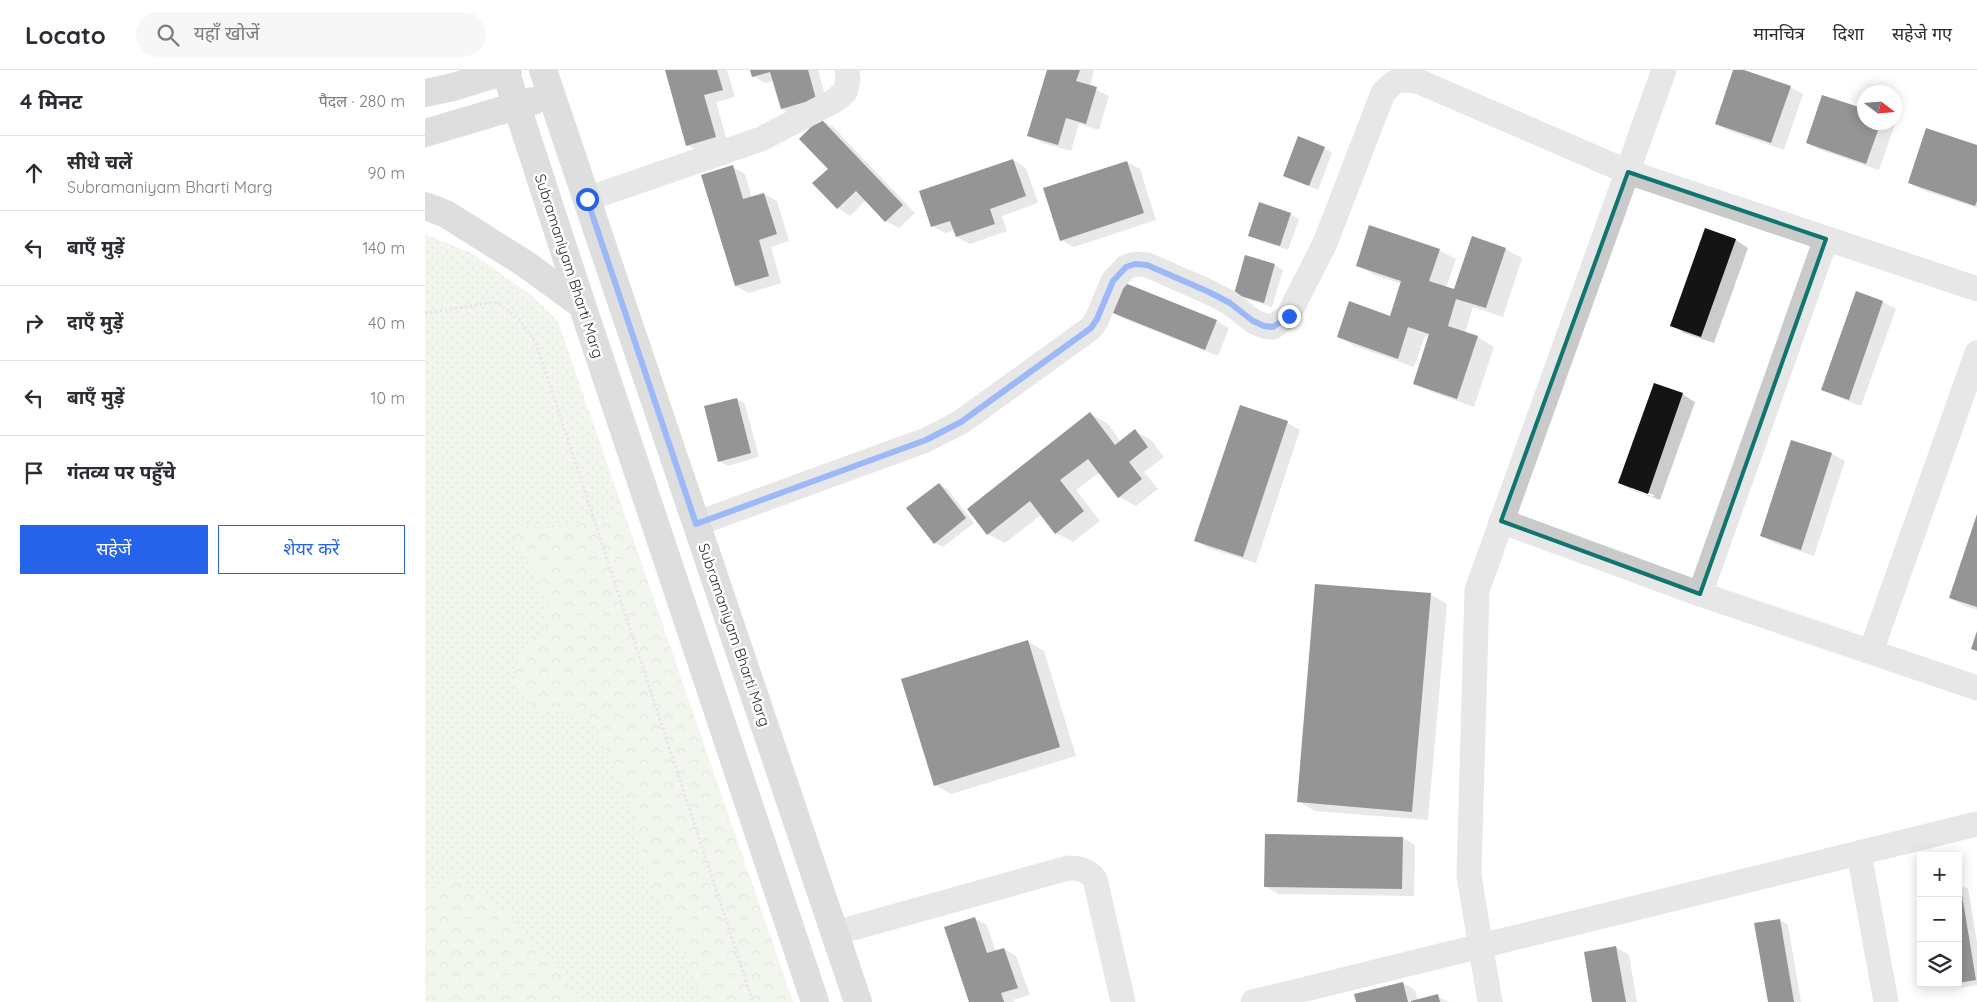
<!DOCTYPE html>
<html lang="hi">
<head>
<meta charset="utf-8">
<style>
	body { margin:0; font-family:Quicksand,"Noto Sans Devanagari",sans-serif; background:#f7f7f7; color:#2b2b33 }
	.controls { position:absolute; right:15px; bottom:15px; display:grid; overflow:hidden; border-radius:0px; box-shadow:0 2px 12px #0003 }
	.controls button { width:45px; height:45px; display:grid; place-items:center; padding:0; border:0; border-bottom:1px solid #e1e1e2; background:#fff; color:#2b2b33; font:25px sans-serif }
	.compass { position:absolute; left:1432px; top:15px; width:45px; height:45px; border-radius:50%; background:#fff; box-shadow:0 2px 12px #0003; rotate:106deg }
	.stop { position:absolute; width:15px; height:15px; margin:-11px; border:4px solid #2563eb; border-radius:50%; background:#fff }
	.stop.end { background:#2563eb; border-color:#fff; box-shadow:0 1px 5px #0008 }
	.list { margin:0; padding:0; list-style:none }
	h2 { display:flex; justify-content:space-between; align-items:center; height:65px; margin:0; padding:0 20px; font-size:21px }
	h2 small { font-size:16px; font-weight:400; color:#7c7c81 }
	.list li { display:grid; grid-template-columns:32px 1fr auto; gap:15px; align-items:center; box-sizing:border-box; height:75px; padding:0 20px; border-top:1px solid #e1e1e2 }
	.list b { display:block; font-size:19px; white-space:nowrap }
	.list p { margin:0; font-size:16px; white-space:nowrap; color:#7c7c81 }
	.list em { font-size:16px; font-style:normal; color:#7c7c81 }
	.actions { display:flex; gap:10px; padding:15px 20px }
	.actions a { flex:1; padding:11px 0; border:1px solid #2563eb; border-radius:0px; text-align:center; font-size:18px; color:#2563eb }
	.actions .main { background:#2563eb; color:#fff }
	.icon { flex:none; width:28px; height:28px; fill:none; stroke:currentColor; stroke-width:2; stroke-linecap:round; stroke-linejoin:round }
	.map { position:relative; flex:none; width:1552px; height:932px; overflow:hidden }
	header { display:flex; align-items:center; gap:30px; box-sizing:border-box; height:70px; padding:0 25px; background:#fff; border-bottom:1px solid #e1e1e2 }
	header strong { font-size:24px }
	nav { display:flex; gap:28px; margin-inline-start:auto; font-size:18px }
	.search { width:350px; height:45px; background:#f7f7f7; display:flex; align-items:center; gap:12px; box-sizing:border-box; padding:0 18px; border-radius:28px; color:#7c7c81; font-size:19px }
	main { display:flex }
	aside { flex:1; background:#fff }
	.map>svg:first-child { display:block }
	.grass { fill:url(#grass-dots) }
	.forest { fill:url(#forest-crowns) }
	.shadow { fill:#0003; fill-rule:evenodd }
	.building { fill:#141414 }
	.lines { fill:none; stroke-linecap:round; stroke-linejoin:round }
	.path { stroke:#cacaca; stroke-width:3; stroke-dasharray:2.5 2.5; stroke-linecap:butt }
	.street { stroke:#cacaca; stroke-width:25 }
	.secondary { stroke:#b7b7b7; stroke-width:28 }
	.route { stroke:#2563eb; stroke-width:6 }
	.marked { fill:none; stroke:#0f766e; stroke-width:4; stroke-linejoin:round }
	.labels { text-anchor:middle; stroke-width:5; stroke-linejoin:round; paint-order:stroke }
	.street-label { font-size:15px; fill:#2d2d2d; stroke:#fff }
</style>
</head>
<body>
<header>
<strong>Locato</strong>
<div class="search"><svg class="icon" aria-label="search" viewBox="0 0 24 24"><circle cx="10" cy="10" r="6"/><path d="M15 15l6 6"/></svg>यहाँ खोजें</div>
<nav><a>मानचित्र</a><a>दिशा</a><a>सहेजे गए</a></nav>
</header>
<main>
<aside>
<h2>4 मिनट<small>पैदल · 280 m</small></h2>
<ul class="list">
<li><svg class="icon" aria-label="ahead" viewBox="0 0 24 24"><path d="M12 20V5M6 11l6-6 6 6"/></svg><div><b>सीधे चलें</b><p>Subramaniyam Bharti Marg</p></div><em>90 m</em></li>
<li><svg class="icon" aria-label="left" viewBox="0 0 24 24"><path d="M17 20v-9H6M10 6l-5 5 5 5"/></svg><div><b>बाएँ मुड़ें</b></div><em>140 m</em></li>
<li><svg class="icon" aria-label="right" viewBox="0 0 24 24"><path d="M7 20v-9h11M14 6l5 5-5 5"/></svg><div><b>दाएँ मुड़ें</b></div><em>40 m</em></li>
<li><svg class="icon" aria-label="left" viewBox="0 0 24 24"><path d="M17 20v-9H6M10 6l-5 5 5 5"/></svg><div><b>बाएँ मुड़ें</b></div><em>10 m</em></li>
<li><svg class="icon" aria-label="arrive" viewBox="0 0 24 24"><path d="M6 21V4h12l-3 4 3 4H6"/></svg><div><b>गंतव्य पर पहुँचे</b></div></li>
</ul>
<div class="actions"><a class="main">सहेजें</a><a>शेयर करें</a></div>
</aside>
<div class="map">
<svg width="1552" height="932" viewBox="0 0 1552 932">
	<defs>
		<pattern id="grass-dots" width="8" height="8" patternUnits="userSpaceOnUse" patternTransform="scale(1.25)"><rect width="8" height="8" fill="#e2ecd9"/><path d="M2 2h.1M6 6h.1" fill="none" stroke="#c2cbbb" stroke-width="1.8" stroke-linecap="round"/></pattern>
		<pattern id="forest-crowns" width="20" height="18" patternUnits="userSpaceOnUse" patternTransform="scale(1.25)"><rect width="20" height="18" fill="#e2ecd9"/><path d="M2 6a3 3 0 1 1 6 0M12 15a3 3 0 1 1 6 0" fill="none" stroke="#c2cbbb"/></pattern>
	</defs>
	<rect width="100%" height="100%" fill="#fff"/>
	<polygon class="grass" points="0,164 48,184 106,225 133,251 368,932 0,932"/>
	<g class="forest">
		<polygon points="199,445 368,932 276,932 267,904 220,796 204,732 171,657 155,647 132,641 108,640 92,616 88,600 103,575 120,556 122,534 113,507 101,487 88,475 89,456 140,455"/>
		<polygon points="29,807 81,841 140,908 150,932 0,932 0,821"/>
	</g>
	<g class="shadow">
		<polygon points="241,0 302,0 310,27 291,32 303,74 275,82 262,75"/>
		<polygon points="326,0 393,0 403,36 369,46 357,39 349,11 340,13 328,6"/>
		<polygon points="623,0 669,0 665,16 684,26 674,60 654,54 646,81 617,73 604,65"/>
		<polygon points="1310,0 1315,0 1365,17 1378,24 1359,80 1304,61 1292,54"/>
		<polygon points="396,50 408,57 490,143 474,158 461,151 441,130 425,146 413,138 389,113 404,99"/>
		<polygon points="1440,52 1470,54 1454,100 1395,80 1382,73"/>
		<polygon points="1552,76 1552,138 1497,120 1485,113"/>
		<polygon points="899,78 907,83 893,120 859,105"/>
		<polygon points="588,90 601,98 613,133 577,146 582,161 545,174 532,167 530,160 520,163 507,156"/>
		<polygon points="702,92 715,99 731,150 649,177 636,170"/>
		<polygon points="307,97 320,104 327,128 339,124 352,131 364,171 346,177 356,213 324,223 311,216"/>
		<polygon points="865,144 874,149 863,180 833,170 825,165"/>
		<polygon points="1280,160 1311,170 1323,178 1289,273 1259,263 1247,255"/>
		<polygon points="1080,179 1097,188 1078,247 1048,237 1040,263 1053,267 1069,277 1049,337 1006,322 989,313 1004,267 1000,266 989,297 930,276 913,267 966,247 977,214 949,205 932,195 1014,180 1031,189 1021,218 1030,221"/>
		<polygon points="850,195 858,200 847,237 819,228 810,224"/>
		<polygon points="696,213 792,251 804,258 793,286 697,248 685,241"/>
		<polygon points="1432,222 1458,232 1471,239 1436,336 1410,326 1397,319"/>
		<path d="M 1257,324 L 1270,332 L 1235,430 L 1207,420 L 1195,413 ZM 1206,417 L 1229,425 L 1228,427 L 1206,419 Z"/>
		<polygon points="312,329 320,334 334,387 303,396 294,391"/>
		<polygon points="815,337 863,353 875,360 831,493 783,478 771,470"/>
		<polygon points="665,344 682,353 696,372 710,361 726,370 739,387 719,402 733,419 711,436 694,427 675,402 651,420 675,451 648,472 631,463 617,444 580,473 563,464"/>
		<polygon points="1367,371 1407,384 1420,391 1389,486 1349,473 1337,466"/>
		<polygon points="514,414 522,419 549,453 518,477 510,473"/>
		<polygon points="1552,447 1552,540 1538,535 1525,528"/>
		<polygon points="1005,524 1022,534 1003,750 890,741 873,731"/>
		<polygon points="602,571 619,581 651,686 526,724 510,715"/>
		<polygon points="978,768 990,775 989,826 853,824 840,816"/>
		<polygon points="1533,814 1543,819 1552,872 1552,915 1536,918 1527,913 1533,913"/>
		<polygon points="549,848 562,855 571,882 579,879 591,886 605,925 588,930 589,932 545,932"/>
		<polygon points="1355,850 1363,855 1376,932 1344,932"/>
		<polygon points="1191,877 1204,885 1212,932 1169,932"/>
		<polygon points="978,913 990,920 993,931 1012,926 1024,932 932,932"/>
	</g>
	<g class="building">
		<polygon points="240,0 292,0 298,20 279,25 291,67 261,76"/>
		<polygon points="325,0 383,0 391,29 356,39 345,2 327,7"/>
		<polygon points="622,0 655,0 651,11 672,17 661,54 641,48 633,75 602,66"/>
		<polygon points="1308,0 1319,0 1366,16 1346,73 1290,54"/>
		<polygon points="1397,25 1440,39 1440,52 1456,52 1441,94 1381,73"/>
		<polygon points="395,48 478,135 460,152 431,121 412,139 387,113 403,99 374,69"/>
		<polygon points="1501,58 1552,75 1552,131 1550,136 1483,113"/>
		<polygon points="873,66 900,77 884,116 858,106"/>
		<polygon points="588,89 601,126 565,139 570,154 531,167 525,151 506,157 494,121"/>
		<polygon points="702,91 719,143 635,171 618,118"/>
		<polygon points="308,95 318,129 339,123 352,164 334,170 344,206 310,216 276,105"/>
		<polygon points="834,132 866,143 855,176 823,166"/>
		<polygon points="944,155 1015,179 1004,211 1029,219 1047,166 1081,178 1061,238 1031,229 1023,256 1053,266 1032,329 988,314 1004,264 983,257 973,289 912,267 924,231 965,246 976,211 931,196"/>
		<polygon points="1280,158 1311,169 1276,267 1245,256"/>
		<polygon points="820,185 850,194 839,233 809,224"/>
		<polygon points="695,211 792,250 780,280 683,241"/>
		<polygon points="1431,221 1458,231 1424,330 1396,320"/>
		<polygon points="1229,313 1258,323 1223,424 1193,413"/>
		<polygon points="312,328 326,383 293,392 279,336"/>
		<polygon points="815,335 863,351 818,487 769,471"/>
		<polygon points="665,342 690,375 710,359 723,377 704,392 717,409 693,428 663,389 635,410 659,441 630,464 605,431 562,465 542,439"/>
		<polygon points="1366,370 1407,383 1376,480 1335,466"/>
		<polygon points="514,413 541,448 509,474 481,438"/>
		<polygon points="1552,444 1552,537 1524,528"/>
		<polygon points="890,514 1006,523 987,742 872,732"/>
		<polygon points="1552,561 1552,581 1546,579"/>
		<polygon points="603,570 635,677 509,716 476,609"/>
		<polygon points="840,764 978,767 977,819 839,817"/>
		<polygon points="1533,813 1535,813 1551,910 1533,913"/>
		<polygon points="550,847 562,883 579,878 593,918 576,923 579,932 544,932 519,857"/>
		<polygon points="1355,849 1369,932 1343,932 1329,853"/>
		<polygon points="1191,876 1201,932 1167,932 1159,882"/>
		<polygon points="978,912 983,932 931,932 929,924"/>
		<polygon points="1013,924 1015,932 986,932 986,931"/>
	</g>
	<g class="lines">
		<polyline class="path" points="0,243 72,232 94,249 111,273 328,932"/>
		<g class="street">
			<polyline points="162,129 336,69 409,31 420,22 423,10 422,0"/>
			<polyline points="1076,451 1275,524 1552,618"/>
			<path d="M 271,454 L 501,370 L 536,352 L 666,258 L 672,249 L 688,211 L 701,197 L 711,194 L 722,195 L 784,222 L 805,233 L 828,251 L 839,256 L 848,257 L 863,246 L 900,173 L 958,23 C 971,8 976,9 995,12 L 1203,102 L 1552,219"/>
			<polyline points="1275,524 1401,169"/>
			<polyline points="1446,581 1552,283"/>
			<polyline points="1434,783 1461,932"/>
			<path d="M 410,863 L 643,798 C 655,798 662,800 670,809 L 698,932"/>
			<polyline points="828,932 1552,754"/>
			<polyline points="1065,932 1044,806 1052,520 1239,0"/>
		</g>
		<g class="secondary">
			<polyline points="80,0 157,235 390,932"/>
			<polyline points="118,0 433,932"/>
			<polyline points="0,23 28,17 83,0"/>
			<polyline points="0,63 108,31"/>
			<polyline points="0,136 21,144 99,193 157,235"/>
		</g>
	</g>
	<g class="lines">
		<polyline class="route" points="162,129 271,454 501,370 536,352 666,258 672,249 688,211 701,197 710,194 722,195 784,222 805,233 828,251 839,256 848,257 864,246"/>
	</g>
	<path d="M0 0H1552V932H0ZM 1203,102 L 1401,169 L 1275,524 L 1076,451 Z" fill="#fff" fill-opacity=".55" fill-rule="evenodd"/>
	<path class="marked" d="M 1203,102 L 1401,169 L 1275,524 L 1076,451 Z"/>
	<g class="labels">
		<g class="street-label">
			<text transform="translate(144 196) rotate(72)" y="5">Subramaniyam Bharti Marg</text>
			<text transform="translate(309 565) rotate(71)" y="5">Subramaniyam Bharti Marg</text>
		</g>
	</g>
</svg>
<div class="controls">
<button>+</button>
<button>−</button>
<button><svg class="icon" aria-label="layers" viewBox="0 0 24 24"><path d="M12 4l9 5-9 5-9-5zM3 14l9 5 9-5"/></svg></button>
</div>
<svg class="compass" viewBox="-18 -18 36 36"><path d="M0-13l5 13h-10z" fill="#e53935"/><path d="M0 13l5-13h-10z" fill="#7c7c81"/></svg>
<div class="stop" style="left:162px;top:129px"></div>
<div class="stop end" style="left:864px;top:246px"></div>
</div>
</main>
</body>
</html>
